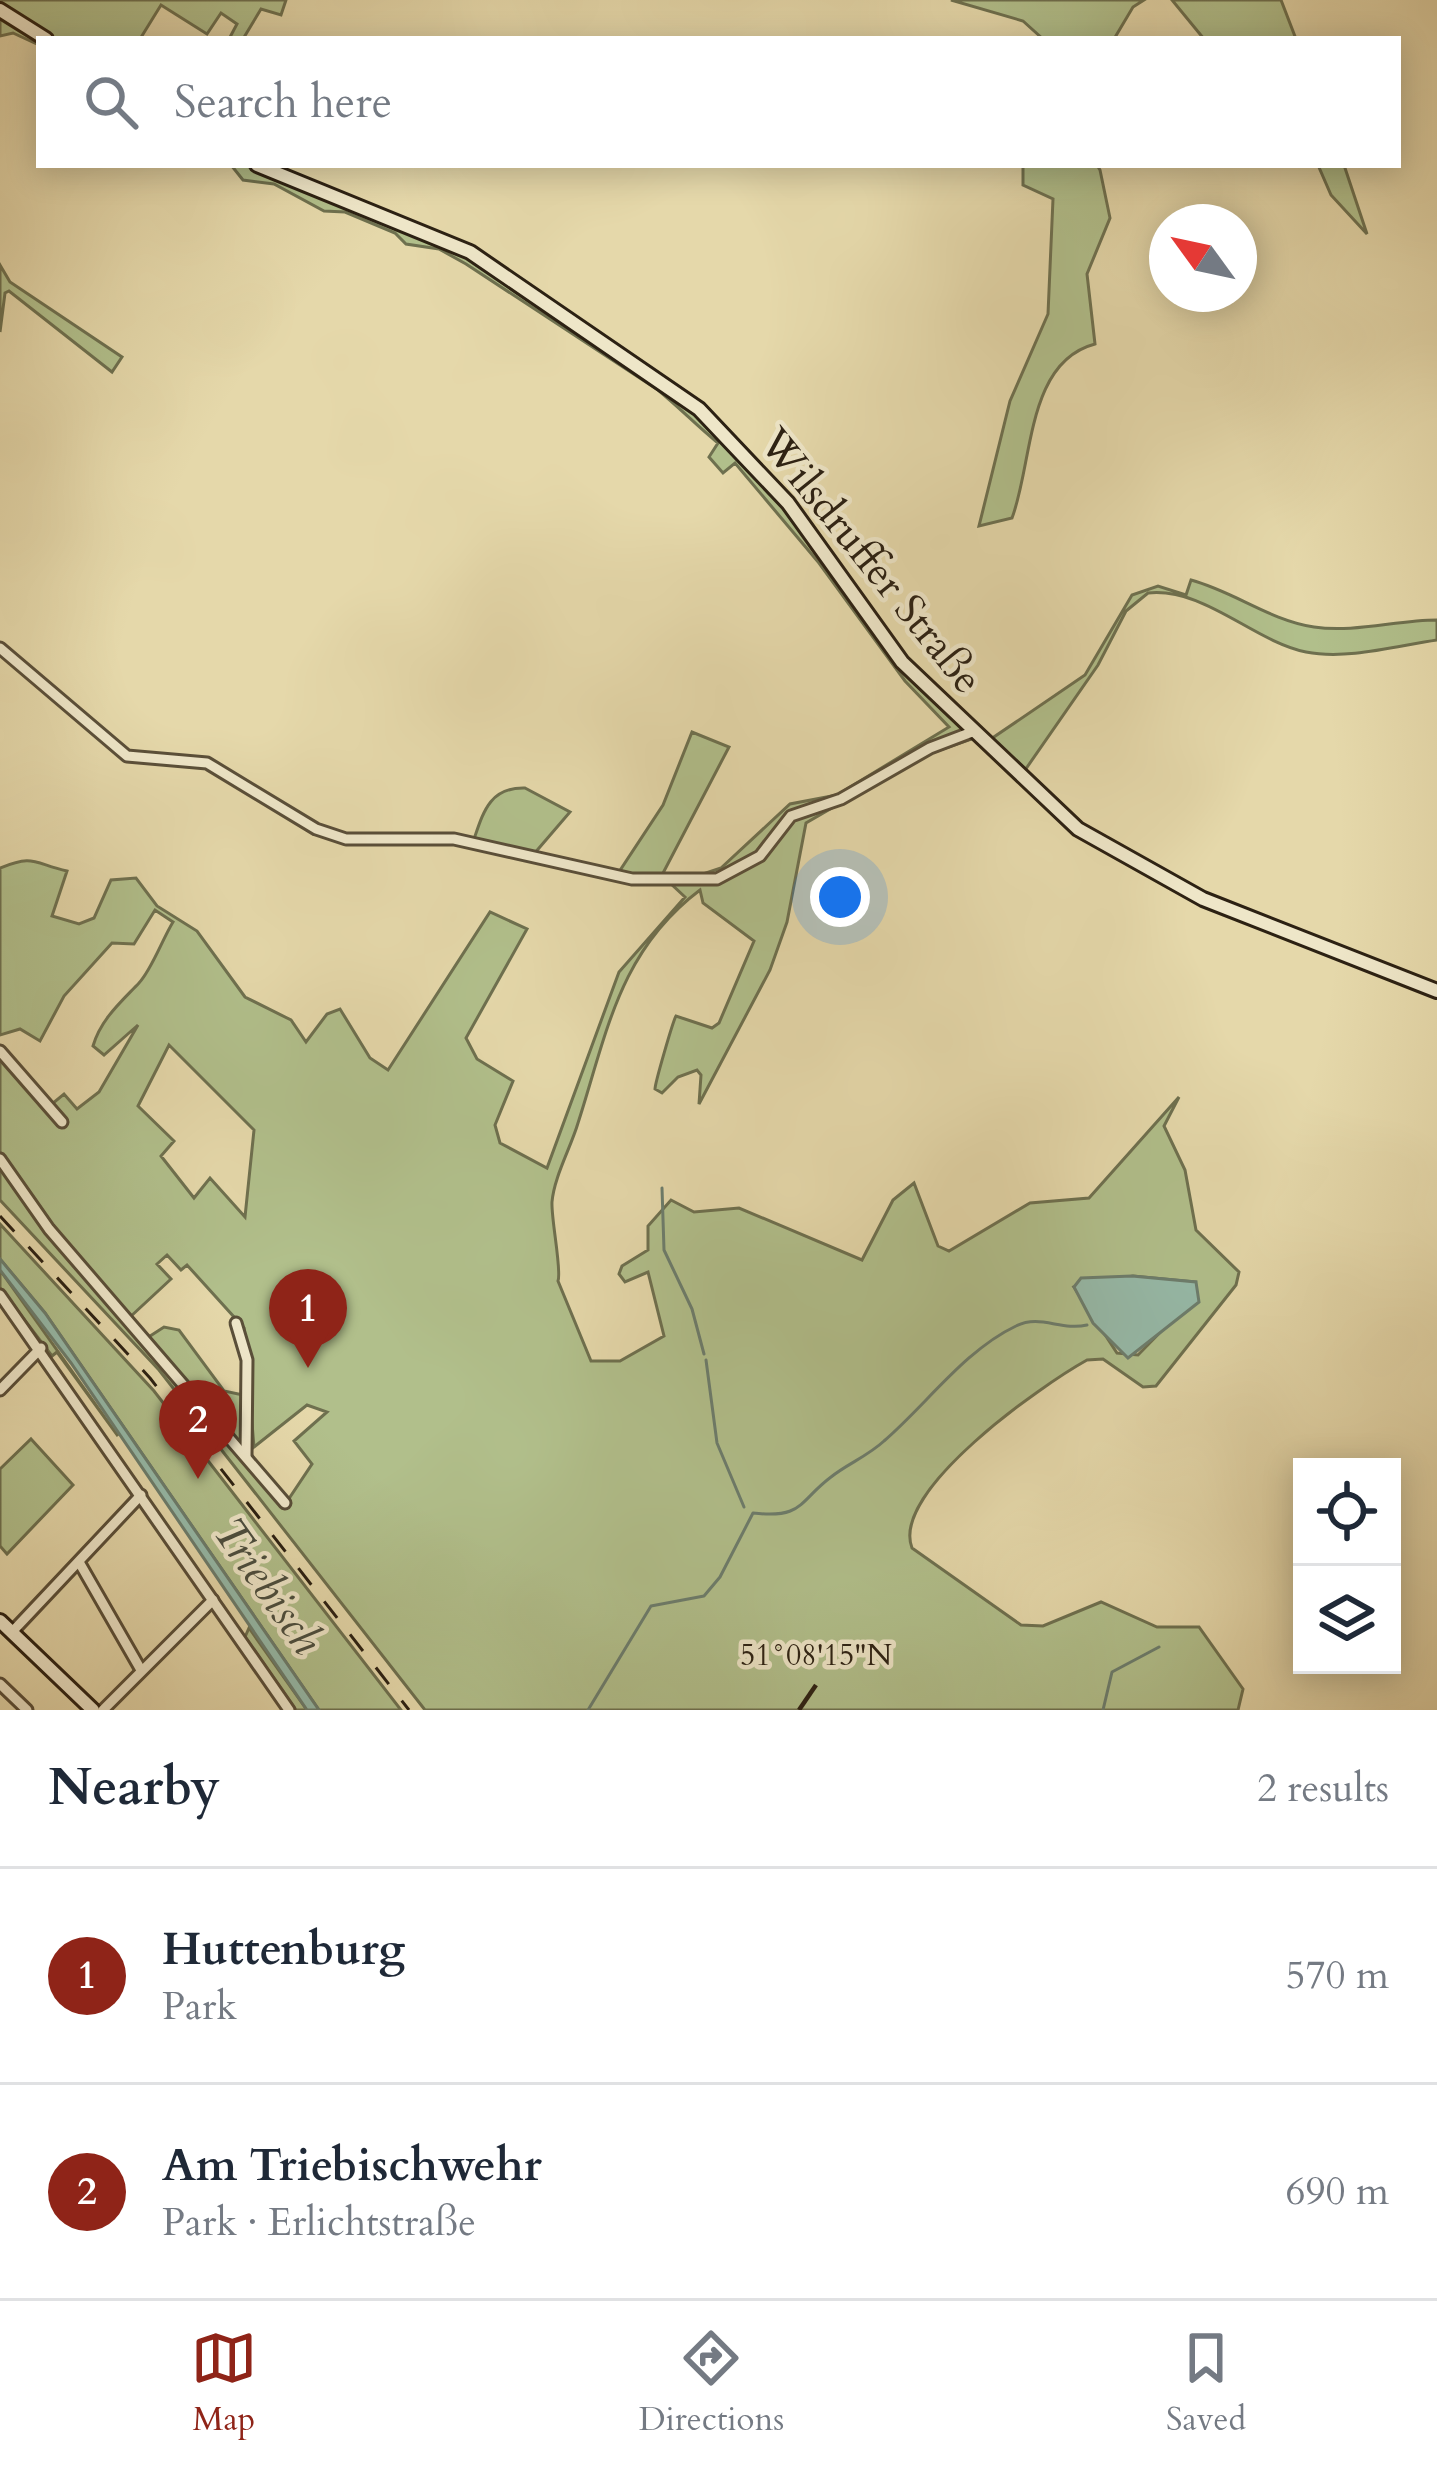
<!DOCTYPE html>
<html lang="en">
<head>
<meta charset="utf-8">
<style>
	body { margin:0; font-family:Cardo,serif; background:#f2f2f3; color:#1f2937 }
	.controls { position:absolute; right:36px; bottom:36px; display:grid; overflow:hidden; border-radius:0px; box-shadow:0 6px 30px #0003 }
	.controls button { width:108px; height:108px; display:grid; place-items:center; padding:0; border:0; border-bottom:3px solid #e0e1e3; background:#fff; color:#1f2937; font:60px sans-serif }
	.compass { position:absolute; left:1149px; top:204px; width:108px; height:108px; border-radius:50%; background:#fff; box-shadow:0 6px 30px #0003; rotate:303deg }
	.you { position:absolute; left:840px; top:897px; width:42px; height:42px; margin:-30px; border:9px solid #fff; border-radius:50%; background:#1a73e8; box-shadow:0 0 0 18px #1a73e833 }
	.badge { display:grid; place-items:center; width:78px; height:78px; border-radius:50%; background:#8f2418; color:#fff; font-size:39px; font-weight:700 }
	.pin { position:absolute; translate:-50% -99px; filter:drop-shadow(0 3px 6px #0008) }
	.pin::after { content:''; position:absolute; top:63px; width:42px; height:36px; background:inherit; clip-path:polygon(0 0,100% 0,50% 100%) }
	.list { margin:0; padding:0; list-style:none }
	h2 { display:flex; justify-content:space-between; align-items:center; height:156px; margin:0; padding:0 48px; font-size:51px }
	h2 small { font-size:39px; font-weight:400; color:#747a83 }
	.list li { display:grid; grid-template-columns:78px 1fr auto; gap:36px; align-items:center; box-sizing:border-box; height:216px; padding:0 48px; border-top:3px solid #e0e1e3 }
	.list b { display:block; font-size:45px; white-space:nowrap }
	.list p { margin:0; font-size:39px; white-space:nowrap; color:#747a83 }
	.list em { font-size:39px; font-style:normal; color:#747a83 }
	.icon { flex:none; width:66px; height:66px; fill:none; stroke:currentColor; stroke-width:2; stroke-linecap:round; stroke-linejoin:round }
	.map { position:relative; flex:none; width:1437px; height:1710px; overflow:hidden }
	.search { position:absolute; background:#fff; box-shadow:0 6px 30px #0003; left:36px; right:36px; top:36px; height:132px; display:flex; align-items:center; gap:30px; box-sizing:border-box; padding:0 42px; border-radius:0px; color:#747a83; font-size:45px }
	.sheet { height:588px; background:#fff }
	nav { display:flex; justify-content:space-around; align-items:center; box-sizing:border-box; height:168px; border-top:3px solid #e0e1e3; background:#fff; font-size:33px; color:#747a83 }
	nav a { display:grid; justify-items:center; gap:6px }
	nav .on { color:#8f2418 }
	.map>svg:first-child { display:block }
	.green { fill:#b1bf8b; stroke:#6e704f; stroke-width:3; fill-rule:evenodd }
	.water { fill:#96baa9; stroke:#6c7d6d; stroke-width:3 }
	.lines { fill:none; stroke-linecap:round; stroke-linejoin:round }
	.stream { stroke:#6c7d6d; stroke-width:3 }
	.minor-casing { stroke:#5a4f39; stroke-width:15 }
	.secondary-casing { stroke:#2c2113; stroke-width:18 }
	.minor { stroke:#eee6c8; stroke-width:9 }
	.secondary { stroke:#eee6c8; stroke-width:12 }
	.rail { stroke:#2c2113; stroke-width:3; stroke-dasharray:21 21; stroke-linecap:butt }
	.ticks { fill:none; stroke:#2c2113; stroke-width:4.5 }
	.labels { text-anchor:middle; stroke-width:9; stroke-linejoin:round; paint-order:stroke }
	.street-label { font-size:42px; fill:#2c2113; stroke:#eee6c8 }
	.water-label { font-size:45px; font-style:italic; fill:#4c4f40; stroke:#eee6c8 }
	.ticks-label { font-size:30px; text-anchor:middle; fill:#2c2113; stroke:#eee6c8; stroke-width:9; stroke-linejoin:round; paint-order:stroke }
</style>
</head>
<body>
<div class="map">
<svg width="1437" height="1710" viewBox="0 0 1437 1710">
	<rect width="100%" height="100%" fill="#e5d8aa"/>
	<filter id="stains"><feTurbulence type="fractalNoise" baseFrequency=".00167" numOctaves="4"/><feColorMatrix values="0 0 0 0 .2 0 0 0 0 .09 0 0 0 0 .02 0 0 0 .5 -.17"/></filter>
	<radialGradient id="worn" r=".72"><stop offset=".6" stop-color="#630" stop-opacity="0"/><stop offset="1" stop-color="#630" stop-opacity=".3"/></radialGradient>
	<g class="green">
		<polygon points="0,0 286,0 281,15 261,9 243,39 229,39 237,24 221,13 207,34 161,5 140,39 39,39 39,45 13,33 0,36"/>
		<polygon points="951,0 1144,0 1133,7 1114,39 1043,39 1023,21"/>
		<polygon points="1172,0 1281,0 1296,39 1204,39"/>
		<path d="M 231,165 L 257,165 L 421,229 L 593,332 L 732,440 L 880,633 L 977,737 L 920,757 L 806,823 L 787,922 L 770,970 L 699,1104 L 701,1075 L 697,1070 L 678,1077 L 662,1093 L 655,1089 C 655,1083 673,1021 676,1016 L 712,1028 L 719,1023 L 754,941 L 703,903 L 700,890 C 619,951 607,1033 578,1123 C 571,1147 554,1177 552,1202 C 551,1219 562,1271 558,1281 L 591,1361 L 620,1361 L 664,1336 L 648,1272 L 625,1282 L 619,1274 L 622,1266 L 648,1250 L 648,1226 L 671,1200 L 694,1212 L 739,1208 L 862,1260 L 893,1200 L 914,1183 L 938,1246 L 949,1251 L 1030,1203 L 1089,1198 L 1179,1097 L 1164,1126 L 1185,1170 L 1196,1230 L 1239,1272 L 1236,1285 L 1156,1386 L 1143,1387 L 1103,1359 L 1087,1360 C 1042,1385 890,1491 912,1548 L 1021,1625 L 1043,1626 L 1101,1602 L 1157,1627 L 1199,1627 L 1243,1689 L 1238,1710 L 425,1710 L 159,1370 L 0,1200 L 0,1048 L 52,1104 L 64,1094 L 77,1109 L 99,1092 L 138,1025 L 104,1055 L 93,1046 C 101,1019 121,1002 139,983 C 152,969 162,940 173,922 L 155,910 L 134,944 L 112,943 L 64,996 L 40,1041 L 20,1029 L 0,1035 L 0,868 C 34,854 33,863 67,871 L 52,916 L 79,924 L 94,918 L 111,880 L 136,878 L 157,906 L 197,931 L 245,997 L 291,1020 L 306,1042 L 327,1014 L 340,1009 L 370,1058 L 388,1070 L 490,912 L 527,929 L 466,1038 L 477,1059 L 513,1081 L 495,1125 L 500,1143 L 547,1168 L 619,972 L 685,897 L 671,884 L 617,875 L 663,805 L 692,732 L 729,747 L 662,875 L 700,875 L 721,868 L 790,804 L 837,795 L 949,727 L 905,681 L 819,563 L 735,463 L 723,473 L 709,457 L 718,443 C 696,425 681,409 658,390 L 466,264 L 439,249 L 406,244 L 395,233 L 345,212 L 324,211 L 274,184 L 243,180 ZM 169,1045 L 254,1130 L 245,1217 L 210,1178 L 194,1198 L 161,1156 L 174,1141 L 138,1106 ZM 167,1255 L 181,1270 L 187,1265 L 244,1328 L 254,1447 L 307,1405 L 327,1412 L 294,1441 L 312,1464 L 286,1503 C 256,1467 225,1439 198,1401 L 241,1448 L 247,1436 L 243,1395 L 224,1391 L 179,1330 L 164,1327 L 147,1338 L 129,1318 L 171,1279 L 157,1264 ZM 1133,1276 L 1195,1282 L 1173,1319 L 1138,1355 L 1117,1353 L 1074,1287 Z"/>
		<path d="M 1023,165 L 1097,165 L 1100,170 L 1110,218 L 1087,274 L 1095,344 C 1026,362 1033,463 1012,518 L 979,526 L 1010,401 L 1048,314 L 1053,199 L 1023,185 Z"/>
		<polygon points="1318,165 1344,165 1367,234 1331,195"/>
		<polygon points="0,265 10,282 122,357 112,372 9,291 5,293 0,332"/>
		<path d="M 1191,580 C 1235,592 1269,620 1314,627 C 1354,633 1397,620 1437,620 L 1437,640 C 1396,646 1347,660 1306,652 C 1253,641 1204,587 1148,593 L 1126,611 L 1098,665 L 1023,773 L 988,741 L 1085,675 L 1132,595 L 1158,586 L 1186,595 Z"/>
		<path d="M 525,788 L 570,812 L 533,855 L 473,842 C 483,813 489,787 525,788 Z"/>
		<polygon points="0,1224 154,1391 401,1710 319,1710 45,1313 0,1259"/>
		<polygon points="0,1270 118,1436 57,1352 52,1356 0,1288"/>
		<polygon points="31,1439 73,1485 7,1554 0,1546 0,1469"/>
		<polygon points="249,1628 307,1710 296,1710 245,1637"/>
	</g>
	<g class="water">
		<polygon points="0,1259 45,1313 319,1710 307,1710 71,1363 0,1270"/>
		<polygon points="1132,1276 1196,1282 1199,1302 1128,1358 1093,1323 1074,1287 1081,1278"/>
	</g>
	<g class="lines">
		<g class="stream">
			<polyline points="662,1188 664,1250 692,1309 704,1354"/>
			<polyline points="706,1360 717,1443 744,1507"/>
			<path d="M 588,1710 L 651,1606 L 704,1596 L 720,1577 L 753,1513 C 803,1519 799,1501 831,1477 C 847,1464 868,1456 884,1441 C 926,1405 965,1350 1016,1326 C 1040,1314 1061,1331 1087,1325"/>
			<polyline points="1103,1710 1112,1672 1159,1647"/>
		</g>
		<defs>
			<g id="minor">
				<polyline points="0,648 127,756 207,763 316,829 346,839 454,839 632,879 717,879 760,856 791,816 841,799 930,748 972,732"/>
				<polyline points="0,1051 62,1122"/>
				<polyline points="0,1159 49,1229 285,1503"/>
				<polyline points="0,1295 289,1710"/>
				<polyline points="236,1323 247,1360 246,1456"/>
				<polyline points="0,1390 41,1348"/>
				<polyline points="79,1562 141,1670"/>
				<polyline points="12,1632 141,1495"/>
				<polyline points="0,1684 27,1710"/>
				<polyline points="103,1710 213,1600"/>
			</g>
			<g id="secondary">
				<polyline points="0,10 46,39"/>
				<polyline points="257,165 470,252 699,409 788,503 902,662 1078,829 1203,899 1437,991"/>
				<polyline points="0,1621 93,1710"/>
			</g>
		</defs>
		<use href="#minor" class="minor-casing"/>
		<use href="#secondary" class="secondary-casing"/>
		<use href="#minor" class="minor"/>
		<use href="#secondary" class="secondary"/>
		<polyline class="rail" points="0,1216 150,1378 409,1710"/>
	</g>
	<path class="ticks" d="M 799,1710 L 816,1685"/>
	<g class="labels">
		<g class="street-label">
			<text transform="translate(872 560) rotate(51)" y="15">Wilsdruffer Straße</text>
		</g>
		<g class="water-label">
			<text transform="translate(269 1585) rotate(55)" y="16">Triebisch</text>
		</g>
	</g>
	<g class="ticks-label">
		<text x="816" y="1665">51°08'15"N</text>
	</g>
	<rect width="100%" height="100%" filter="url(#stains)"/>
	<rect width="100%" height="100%" fill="url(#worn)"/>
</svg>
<div class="controls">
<button><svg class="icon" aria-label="locate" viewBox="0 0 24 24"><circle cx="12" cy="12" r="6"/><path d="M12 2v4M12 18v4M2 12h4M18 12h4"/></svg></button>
<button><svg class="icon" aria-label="layers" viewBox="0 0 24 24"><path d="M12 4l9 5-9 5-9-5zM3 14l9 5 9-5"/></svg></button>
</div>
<svg class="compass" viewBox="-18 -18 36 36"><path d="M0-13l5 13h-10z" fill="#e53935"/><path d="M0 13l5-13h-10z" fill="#747a83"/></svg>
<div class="you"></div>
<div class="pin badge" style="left:308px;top:1368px">1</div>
<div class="pin badge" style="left:198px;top:1479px">2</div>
<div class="search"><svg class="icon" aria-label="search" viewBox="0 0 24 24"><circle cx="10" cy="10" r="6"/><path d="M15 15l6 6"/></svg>Search here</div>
</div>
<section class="sheet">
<h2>Nearby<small>2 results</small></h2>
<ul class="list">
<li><span class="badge">1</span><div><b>Huttenburg</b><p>Park</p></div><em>570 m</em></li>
<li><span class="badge">2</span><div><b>Am Triebischwehr</b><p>Park · Erlichtstraße</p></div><em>690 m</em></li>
</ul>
</section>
<nav>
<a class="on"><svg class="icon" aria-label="map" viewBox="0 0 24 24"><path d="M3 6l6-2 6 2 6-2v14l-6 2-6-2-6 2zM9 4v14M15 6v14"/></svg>Map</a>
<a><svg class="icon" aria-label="directions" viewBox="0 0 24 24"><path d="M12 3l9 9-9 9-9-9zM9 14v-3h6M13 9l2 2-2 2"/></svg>Directions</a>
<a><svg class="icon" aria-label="saved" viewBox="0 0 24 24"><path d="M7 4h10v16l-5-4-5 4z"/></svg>Saved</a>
</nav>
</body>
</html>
